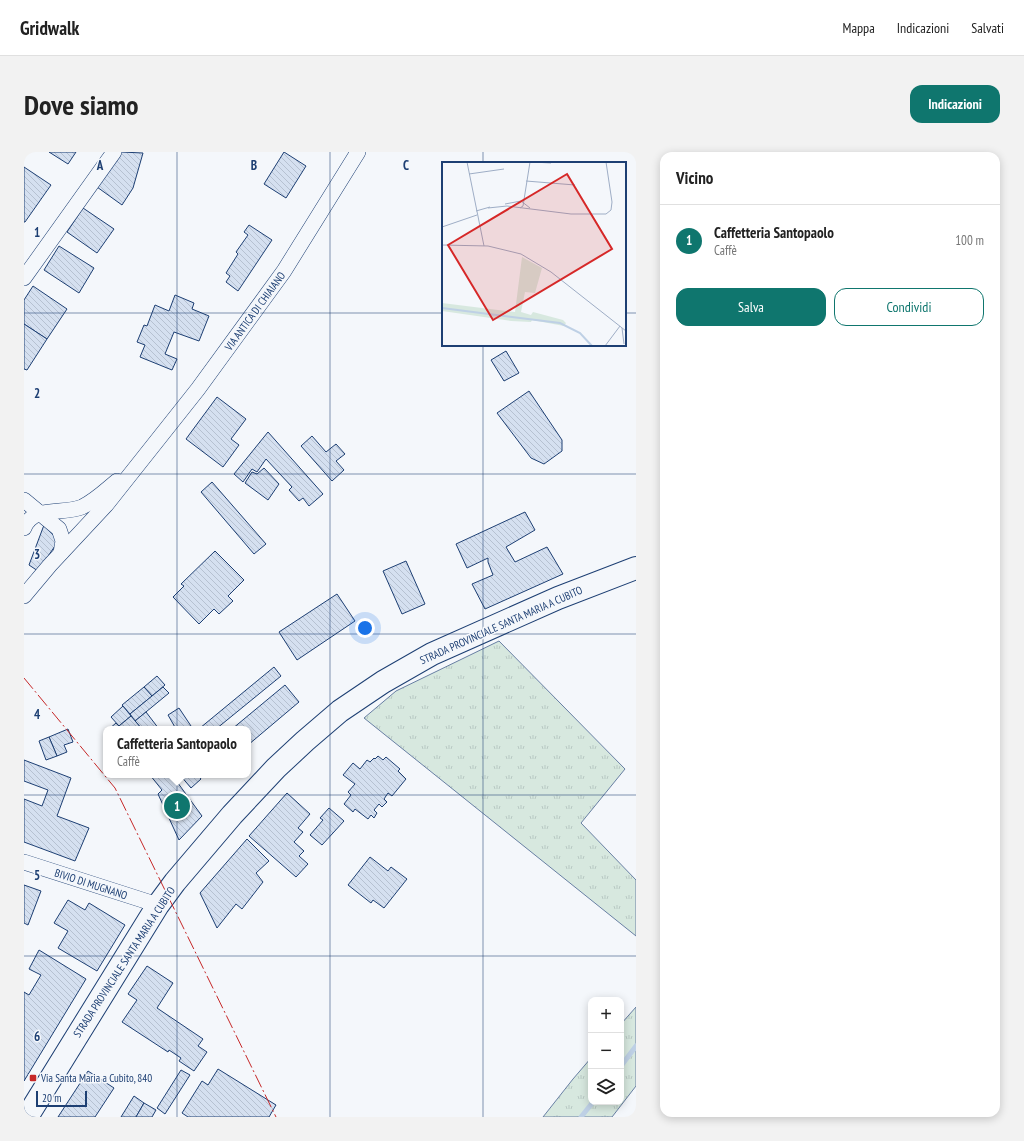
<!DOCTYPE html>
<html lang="it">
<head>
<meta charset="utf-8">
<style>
	body { margin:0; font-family:"PT Sans Narrow",sans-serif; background:#f2f2f2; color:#222 }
	.controls { position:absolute; right:12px; bottom:12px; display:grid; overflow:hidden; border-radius:8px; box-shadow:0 2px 10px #0003 }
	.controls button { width:36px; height:36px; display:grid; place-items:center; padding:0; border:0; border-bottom:1px solid #e0e0e0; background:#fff; color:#222; font:20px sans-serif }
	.scale { position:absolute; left:12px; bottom:10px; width:51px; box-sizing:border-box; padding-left:4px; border:2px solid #1d3f73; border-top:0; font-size:11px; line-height:14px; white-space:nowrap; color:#1d3f73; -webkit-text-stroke:3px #f4f7fb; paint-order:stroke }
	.you { position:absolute; left:341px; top:476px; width:14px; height:14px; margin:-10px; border:3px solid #fff; border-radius:50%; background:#1a73e8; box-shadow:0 0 0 6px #1a73e833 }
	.badge { display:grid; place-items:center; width:26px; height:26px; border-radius:50%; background:#0f766e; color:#fff; font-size:13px; font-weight:700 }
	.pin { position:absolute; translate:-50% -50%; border:2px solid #fff; box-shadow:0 1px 4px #0006 }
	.popup { position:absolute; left:79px; top:574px; width:148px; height:52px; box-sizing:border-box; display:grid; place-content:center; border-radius:8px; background:#fff; filter:drop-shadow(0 1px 3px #0005); font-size:13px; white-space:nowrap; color:#767676 }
	.popup b { font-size:15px; color:#222 }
	.popup::after { content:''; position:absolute; left:50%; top:100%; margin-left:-8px; border:8px solid transparent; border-top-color:#fff }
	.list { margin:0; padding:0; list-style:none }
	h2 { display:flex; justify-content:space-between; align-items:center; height:52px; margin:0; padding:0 16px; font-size:17px }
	h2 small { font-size:13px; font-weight:400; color:#767676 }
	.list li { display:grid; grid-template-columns:26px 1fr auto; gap:12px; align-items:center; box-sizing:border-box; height:72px; padding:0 16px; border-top:1px solid #e0e0e0 }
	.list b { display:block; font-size:15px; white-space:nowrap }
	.list p { margin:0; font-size:13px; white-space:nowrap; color:#767676 }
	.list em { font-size:13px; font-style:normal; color:#767676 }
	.actions { display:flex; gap:8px; padding:12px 16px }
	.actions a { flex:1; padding:9px 0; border:1px solid #0f766e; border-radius:12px; text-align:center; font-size:14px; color:#0f766e }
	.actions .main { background:#0f766e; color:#fff }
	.icon { flex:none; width:22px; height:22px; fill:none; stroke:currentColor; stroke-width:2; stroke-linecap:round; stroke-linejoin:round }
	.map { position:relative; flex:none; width:612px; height:965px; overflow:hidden; border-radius:12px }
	header { display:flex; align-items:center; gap:24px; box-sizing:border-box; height:56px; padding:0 20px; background:#fff; border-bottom:1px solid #e0e0e0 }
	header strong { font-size:19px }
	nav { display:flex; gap:22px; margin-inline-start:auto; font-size:14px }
	.intro { display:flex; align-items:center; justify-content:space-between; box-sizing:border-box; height:96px; padding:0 24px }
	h1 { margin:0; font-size:28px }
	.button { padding:10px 18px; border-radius:12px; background:#0f766e; color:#fff; font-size:14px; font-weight:700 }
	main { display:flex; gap:24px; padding:0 24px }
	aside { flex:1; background:#fff; border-radius:12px; box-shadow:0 2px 10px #0003 }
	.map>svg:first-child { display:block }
	.grass { fill:url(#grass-tufts); stroke:#687fa3 }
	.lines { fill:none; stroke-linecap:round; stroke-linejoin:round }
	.stream { stroke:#bed0e5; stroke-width:5 }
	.building { fill:url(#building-back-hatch); stroke:#1d3f73 }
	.minor-casing { stroke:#1d3f73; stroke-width:16 }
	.secondary-casing { stroke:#1d3f73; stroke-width:24 }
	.minor { stroke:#f4f7fb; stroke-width:15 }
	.secondary { stroke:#f4f7fb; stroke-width:22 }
	.power { stroke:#c62828; stroke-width:1; stroke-dasharray:14 3 2 3; stroke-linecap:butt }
	.grid { fill:none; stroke:#1d3f73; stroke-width:1; stroke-opacity:0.55 }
	.poi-dot { fill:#c62828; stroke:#f4f7fb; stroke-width:1.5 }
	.labels { text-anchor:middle; stroke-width:3; stroke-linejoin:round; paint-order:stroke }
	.street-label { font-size:11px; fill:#1d3f73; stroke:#f4f7fb }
	.poi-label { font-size:11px; fill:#1d3f73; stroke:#f4f7fb; text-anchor:start }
	.inset-river { fill:none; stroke:#bed0e5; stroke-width:2 }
	.inset-road { fill:none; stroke:#9eadc5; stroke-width:1 }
	.view { fill:#d62828; fill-opacity:0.15; stroke:#d62828; stroke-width:2 }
	.inset-edge { fill:none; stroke:#1d3f73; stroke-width:2 }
	.grid-label { font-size:13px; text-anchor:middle; font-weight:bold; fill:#1d3f73; stroke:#f4f7fb; stroke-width:3; stroke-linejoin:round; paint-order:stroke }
</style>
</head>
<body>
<header>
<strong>Gridwalk</strong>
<nav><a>Mappa</a><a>Indicazioni</a><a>Salvati</a></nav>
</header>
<div class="intro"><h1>Dove siamo</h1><a class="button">Indicazioni</a></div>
<main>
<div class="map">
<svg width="612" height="965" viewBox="0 0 612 965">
	<defs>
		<pattern id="grass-tufts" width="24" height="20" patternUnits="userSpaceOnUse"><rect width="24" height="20" fill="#d7e8df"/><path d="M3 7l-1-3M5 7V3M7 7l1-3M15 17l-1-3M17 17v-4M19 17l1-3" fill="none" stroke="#b8c8c3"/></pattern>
		<pattern id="building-back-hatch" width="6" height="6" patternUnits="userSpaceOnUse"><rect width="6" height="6" fill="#d5e0f0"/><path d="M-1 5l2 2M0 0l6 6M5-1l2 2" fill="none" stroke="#b6c1d1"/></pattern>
	</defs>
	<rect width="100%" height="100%" fill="#f4f7fb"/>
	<g class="grass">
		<polygon points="475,489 601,617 557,671 612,728 612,784 340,566 372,539"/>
		<polygon points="612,855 612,934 588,965 519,965 549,927 567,906 567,950 597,950 597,872"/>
	</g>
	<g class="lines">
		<g class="stream">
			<polyline points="597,914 612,894"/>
			<polyline points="557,965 569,950"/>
		</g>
	</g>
	<g class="building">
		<polygon points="25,0 52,0 44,12"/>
		<polygon points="97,0 119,1 109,36 98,53 73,35"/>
		<polygon points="260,0 282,14 262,46 240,32"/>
		<polygon points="0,15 27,33 1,70 0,70"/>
		<polygon points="59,56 90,77 73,101 43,80"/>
		<polygon points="225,73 248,88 214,139 202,130 206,124 202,121 214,102 212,100 224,83 220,80"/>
		<polygon points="35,94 70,116 55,141 20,118"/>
		<polygon points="9,134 43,157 23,187 0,172 0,148"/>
		<polygon points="151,143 170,151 168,157 185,164 175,189 150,180 141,202 153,207 148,218 116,205 121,193 113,190 120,173 123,174 131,153 145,159"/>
		<polygon points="0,172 23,187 3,218 0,217"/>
		<polygon points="482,199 495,221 480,229 467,208"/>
		<polygon points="505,239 538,288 538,299 520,312 507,306 473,261"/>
		<polygon points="193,245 222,267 207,287 215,293 199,315 162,287"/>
		<polygon points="244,280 299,342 285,354 279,346 275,349 265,338 268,335 242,307 233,320 228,317 219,330 210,322"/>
		<polygon points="288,284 302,300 312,292 321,302 312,309 320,318 308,329 277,294"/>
		<polygon points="240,316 255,332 244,348 221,331 228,320 233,322"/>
		<polygon points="188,330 242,392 230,402 177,340"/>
		<polygon points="501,360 511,378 482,395 491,410 523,395 539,422 461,457 448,432 469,423 464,410 464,406 443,416 432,392"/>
		<polygon points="20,373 33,387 33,391 14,419 5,413"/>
		<polygon points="191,399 220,428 204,444 209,449 195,462 190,457 175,472 149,445 160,434 157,432"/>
		<polygon points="382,409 401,452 378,462 359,419"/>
		<polygon points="313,442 331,469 273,508 255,480"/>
		<polygon points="250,515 257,524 192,577 177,577 176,576"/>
		<polygon points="133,524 141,533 128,544 120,535"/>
		<polygon points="261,533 275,550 224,593 224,577 208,577"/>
		<polygon points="120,535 128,544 106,562 98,553"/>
		<polygon points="139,535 145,541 111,569 106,562"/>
		<polygon points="99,554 107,564 95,574 87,565"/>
		<polygon points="155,556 169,577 152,577 144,563"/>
		<polygon points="122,560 135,577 118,577 111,569"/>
		<polygon points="107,564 117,576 115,577 85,577 92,571 95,574"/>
		<polygon points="44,577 49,590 40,593 43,600 33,604 25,585"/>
		<polygon points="25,585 33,604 22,608 15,589"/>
		<polygon points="354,604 359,608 362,605 376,617 374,619 382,627 368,644 364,641 360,647 363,650 358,655 355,652 350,658 353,661 350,666 347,663 344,667 331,657 329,660 320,652 327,643 324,640 331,632 319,623 329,611 336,617 343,608 346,610 350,606 351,607"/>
		<polygon points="0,608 47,626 33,664 65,676 51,709 0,690 0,647 18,654 24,638 0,629"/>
		<polygon points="126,623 148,623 178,664 155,688 134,642 138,638"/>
		<polygon points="156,623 174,623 177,627 167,636"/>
		<polygon points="263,641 286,662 274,676 279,680 270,690 280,699 275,704 284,712 272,725 225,684"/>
		<polygon points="305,656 320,669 298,693 286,683 299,668 296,666"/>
		<polygon points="223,687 245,709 232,721 239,730 218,757 212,752 193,776 176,741"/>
		<polygon points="346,705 364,719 367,715 383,727 360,756 349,748 347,751 324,733"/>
		<polygon points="0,733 17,739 4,773 0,771"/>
		<polygon points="44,748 61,758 65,751 101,773 73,819 34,796 44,779 30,771"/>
		<polygon points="15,798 62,827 0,929 0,840 5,843 17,823 5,817"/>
		<polygon points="123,814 149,831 133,856 179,887 174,894 183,900 170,919 155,909 157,906 145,898 144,900 98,870 113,848 104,842"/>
		<polygon points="194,917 252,953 245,965 164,965 158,961 178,929 184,933"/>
		<polygon points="157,918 166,923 141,962 133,956"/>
		<polygon points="64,919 90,936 71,965 34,965"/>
		<polygon points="110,944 120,951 112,965 97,965"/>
		<polygon points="120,951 132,958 128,965 112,965"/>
	</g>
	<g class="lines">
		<defs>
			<g id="minor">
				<polyline points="0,126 90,0"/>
				<polyline points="0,348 35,377 39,389 37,401"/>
				<path d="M 0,376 C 9,353 39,363 58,355 C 71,349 82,338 93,329"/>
				<polyline points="0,444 26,413 82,353 174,237 260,119 334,0"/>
				<polyline points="0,710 134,753"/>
			</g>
			<polyline id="secondary" points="3,965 134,753 151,730 208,663 252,616 281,589 316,559 359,530 408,502 534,446 612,416"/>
		</defs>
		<use href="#minor" class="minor-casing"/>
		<use href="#secondary" class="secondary-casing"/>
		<use href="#minor" class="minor"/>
		<use href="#secondary" class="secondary"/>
		<polyline class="power" points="0,526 91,636 252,965"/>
	</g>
	<path class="grid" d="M 153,0 L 153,965M 306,0 L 306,965M 459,0 L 459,11M 0,161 L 419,161M 601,161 L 612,161M 459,193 L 459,965M 0,322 L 612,322M 0,482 L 612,482M 0,643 L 612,643M 0,804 L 612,804"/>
	<rect class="poi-dot" x="5" y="922" width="8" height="8" rx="2"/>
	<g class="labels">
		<g class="street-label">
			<text transform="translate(231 159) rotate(-54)" y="4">VIA ANTICA DI CHIAIANO</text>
			<text transform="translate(477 473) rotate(-24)" y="4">STRADA PROVINCIALE SANTA MARIA A CUBITO</text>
			<text transform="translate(67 732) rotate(18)" y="4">BIVIO DI MUGNANO</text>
			<text transform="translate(100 810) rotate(-57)" y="4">STRADA PROVINCIALE SANTA MARIA A CUBITO</text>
		</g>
		<g class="poi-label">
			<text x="17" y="930">Via Santa Maria a Cubito, 840</text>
		</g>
	</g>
	<g transform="translate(418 10)">
		<rect width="184" height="184" fill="#f4f7fb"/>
		<path d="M 80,95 L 100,106 L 93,131 L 83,130 L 79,150 L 89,153 L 91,150 L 121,158 L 124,161 L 122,164 L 90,158 L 89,160 L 69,159 L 0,149 L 0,141 L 73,150 Z" fill="#d7e8df"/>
		<path class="inset-river" d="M 0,146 L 118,161 L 138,171 L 150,184"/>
		<path class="inset-road" d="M 25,0 L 42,84M 91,0 L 109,1M 27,12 L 62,7M 84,19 L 133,23M 63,42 L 79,39 L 88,46M 46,46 L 65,44 L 129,52 L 164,52 L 169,48 L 170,40 L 164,0M 78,46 L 81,44 L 88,0M 34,49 L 48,45M 0,65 L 35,53M 0,83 L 46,84 L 79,92 L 109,110 L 184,169M 180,166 L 182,182M 163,184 L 178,164"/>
		<path class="view" d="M 125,12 L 170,87 L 51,158 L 6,83 Z"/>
		<rect width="184" height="184" class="inset-edge"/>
	</g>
	<g class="grid-label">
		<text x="76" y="18">A</text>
		<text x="230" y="18">B</text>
		<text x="382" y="18">C</text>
		<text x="13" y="85">1</text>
		<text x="13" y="246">2</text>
		<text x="13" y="407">3</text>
		<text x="13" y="567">4</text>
		<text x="13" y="728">5</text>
		<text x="13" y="889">6</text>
	</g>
</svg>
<div class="controls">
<button>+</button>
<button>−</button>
<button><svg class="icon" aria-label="layers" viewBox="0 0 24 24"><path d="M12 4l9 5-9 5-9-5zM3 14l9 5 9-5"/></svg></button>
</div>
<div class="scale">20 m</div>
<div class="you"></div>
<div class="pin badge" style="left:153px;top:654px">1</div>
<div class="popup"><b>Caffetteria Santopaolo</b>Caffè</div>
</div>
<aside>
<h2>Vicino<small></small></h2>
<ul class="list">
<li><span class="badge">1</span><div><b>Caffetteria Santopaolo</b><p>Caffè</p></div><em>100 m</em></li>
</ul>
<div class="actions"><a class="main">Salva</a><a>Condividi</a></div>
</aside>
</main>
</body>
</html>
